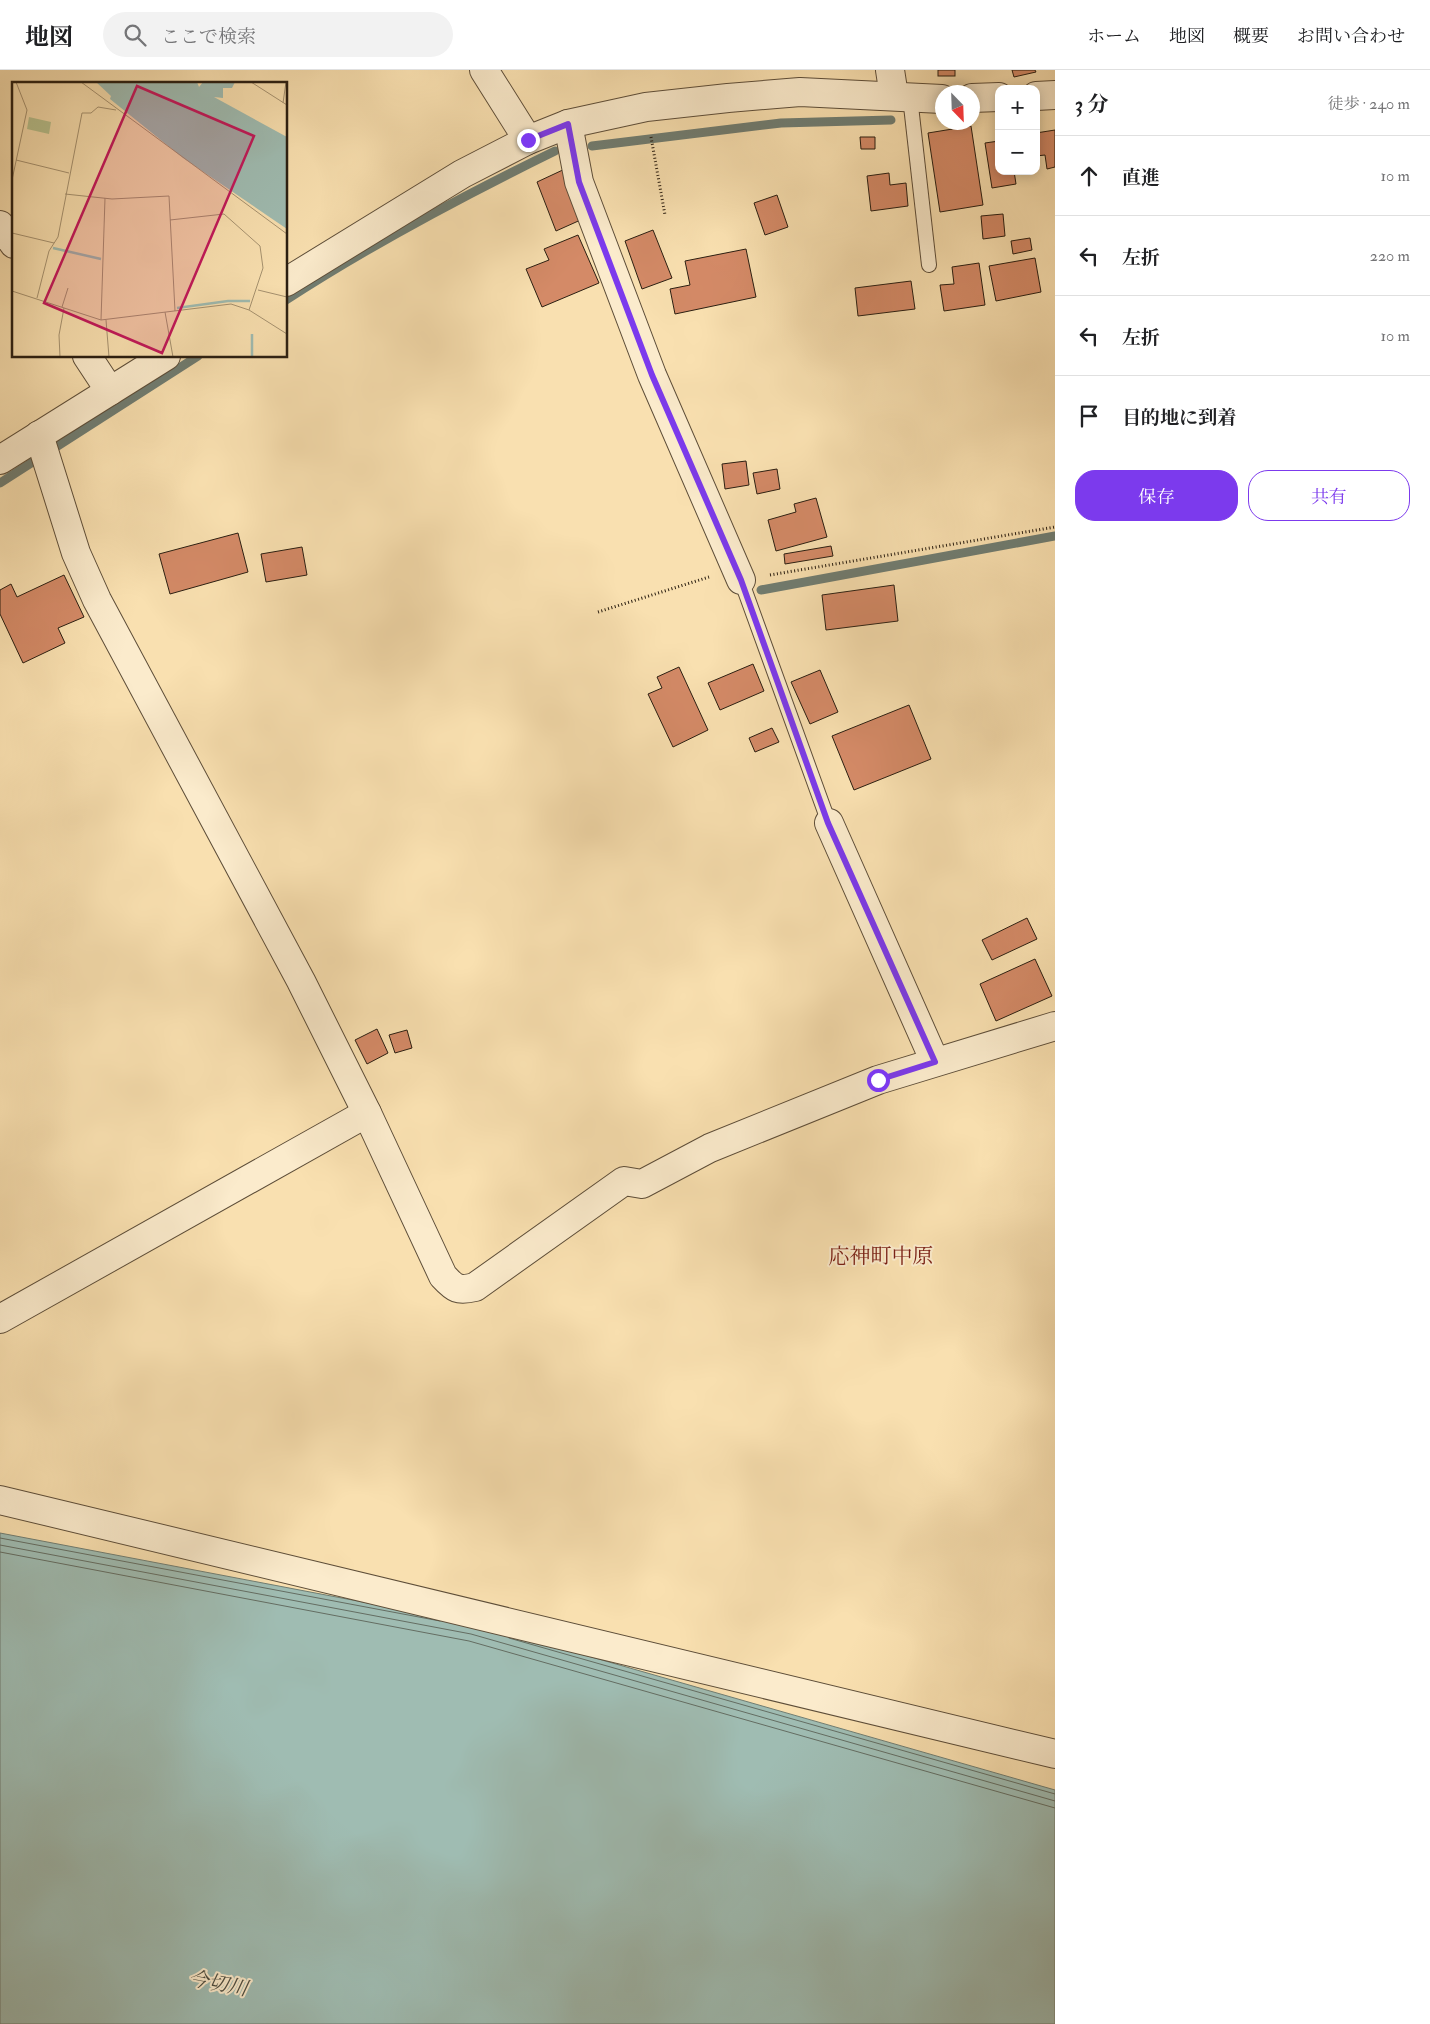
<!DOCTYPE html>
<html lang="ja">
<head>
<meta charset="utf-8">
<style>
	body { margin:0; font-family:"IM FELL Double Pica","Noto Serif JP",serif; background:#f2f2f2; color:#202124 }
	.controls { position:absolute; right:15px; top:15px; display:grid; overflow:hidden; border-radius:10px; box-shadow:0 2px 12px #0003 }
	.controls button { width:45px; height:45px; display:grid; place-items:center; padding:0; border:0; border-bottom:1px solid #e0e0e0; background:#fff; color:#202124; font:25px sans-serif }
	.compass { position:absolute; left:935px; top:15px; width:45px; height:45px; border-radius:50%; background:#fff; box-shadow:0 2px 12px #0003; rotate:157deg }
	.stop { position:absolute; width:15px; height:15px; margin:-11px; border:4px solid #7c3aed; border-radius:50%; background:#fff }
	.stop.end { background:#7c3aed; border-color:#fff; box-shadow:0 1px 5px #0008 }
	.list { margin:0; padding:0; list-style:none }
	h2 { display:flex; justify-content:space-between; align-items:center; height:65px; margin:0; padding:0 20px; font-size:21px }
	h2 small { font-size:16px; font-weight:400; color:#757577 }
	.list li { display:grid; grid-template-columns:32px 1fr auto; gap:15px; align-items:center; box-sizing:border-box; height:80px; padding:0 20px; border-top:1px solid #e0e0e0 }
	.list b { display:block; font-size:19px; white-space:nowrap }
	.list em { font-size:16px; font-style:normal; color:#757577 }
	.actions { display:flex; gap:10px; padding:15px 20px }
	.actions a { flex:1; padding:11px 0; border:1px solid #7c3aed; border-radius:20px; text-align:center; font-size:18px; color:#7c3aed }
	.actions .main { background:#7c3aed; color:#fff }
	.icon { flex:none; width:28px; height:28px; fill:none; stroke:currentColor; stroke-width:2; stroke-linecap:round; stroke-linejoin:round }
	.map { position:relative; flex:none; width:1055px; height:1954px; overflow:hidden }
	header { display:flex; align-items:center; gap:30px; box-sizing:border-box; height:70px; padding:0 25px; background:#fff; border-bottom:1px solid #e0e0e0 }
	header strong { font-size:24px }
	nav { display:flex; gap:28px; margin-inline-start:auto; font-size:18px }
	.search { width:350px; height:45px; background:#f2f2f2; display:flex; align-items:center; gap:12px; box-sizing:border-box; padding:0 18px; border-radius:28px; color:#757577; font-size:19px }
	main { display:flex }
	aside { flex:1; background:#fff }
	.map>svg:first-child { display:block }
	.water { fill:#9fbcb2; stroke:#707d72 }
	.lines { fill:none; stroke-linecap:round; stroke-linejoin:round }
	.shore { stroke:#646d62; stroke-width:1 }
	.stream { stroke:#707d72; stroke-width:9 }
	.building { fill:#d48a67; stroke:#2a1e11 }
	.lane-casing { stroke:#5e4e39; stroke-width:16 }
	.street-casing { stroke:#5e4e39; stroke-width:30 }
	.path { stroke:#2a1e11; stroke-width:3; stroke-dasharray:1 2.5; stroke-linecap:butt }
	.lane { stroke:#fbebcc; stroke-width:14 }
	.street { stroke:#fbebcc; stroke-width:28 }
	.route { stroke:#7c3aed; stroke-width:6 }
	.labels { text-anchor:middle; stroke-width:4; stroke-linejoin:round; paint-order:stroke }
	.water-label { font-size:20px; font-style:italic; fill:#4d4d41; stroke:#fbebcc }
	.quarter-label { font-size:21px; fill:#7a1f14; stroke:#fbebcc }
	.inset-river { fill:none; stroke:#9fbcb2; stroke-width:2.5 }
	.inset-road { fill:none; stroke:#a69270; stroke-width:1 }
	.view { fill:#c2185b; fill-opacity:0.15; stroke:#c2185b; stroke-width:2.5 }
	.inset-edge { fill:none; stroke:#2a1e11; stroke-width:2.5 }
</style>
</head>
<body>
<header>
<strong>地図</strong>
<div class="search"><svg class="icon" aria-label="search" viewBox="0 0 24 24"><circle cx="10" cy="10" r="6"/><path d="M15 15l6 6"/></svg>ここで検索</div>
<nav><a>ホーム</a><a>地図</a><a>概要</a><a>お問い合わせ</a></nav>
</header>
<main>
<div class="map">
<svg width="1055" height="1954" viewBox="0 0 1055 1954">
	<rect width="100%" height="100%" fill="#f9e0b0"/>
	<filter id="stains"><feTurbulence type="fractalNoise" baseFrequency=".004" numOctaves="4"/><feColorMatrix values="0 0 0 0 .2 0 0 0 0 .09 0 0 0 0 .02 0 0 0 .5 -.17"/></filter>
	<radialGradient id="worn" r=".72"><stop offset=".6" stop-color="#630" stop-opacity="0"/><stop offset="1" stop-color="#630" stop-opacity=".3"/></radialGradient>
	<polygon class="water" points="0,1463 473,1553 1055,1720 1055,1954 0,1954"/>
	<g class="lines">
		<g class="shore">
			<polyline points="0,1468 440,1551"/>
			<polyline points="0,1475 471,1564 1055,1731"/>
			<polyline points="0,1482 469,1571 1055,1738"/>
			<polyline points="509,1568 1055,1724"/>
		</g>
		<g class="stream">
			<polyline points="592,76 781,53 891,50"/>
			<path d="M 286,230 C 372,174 463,126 555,81"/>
			<polyline points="0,413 198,286"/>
			<polyline points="761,520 1055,466"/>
		</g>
	</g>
	<g class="building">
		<rect x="938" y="0" width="17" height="6"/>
		<polygon points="1012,0 1035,0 1036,2 1014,7"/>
		<polygon points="971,56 983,135 940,142 928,63"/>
		<polygon points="1055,60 1055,97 1047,99 1045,85 1036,86 1036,63"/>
		<polygon points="860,67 875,67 875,79 861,79"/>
		<polygon points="999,71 999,101 1014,101 1016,114 992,118 985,73"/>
		<polygon points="567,98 585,148 556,161 537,112"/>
		<polygon points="889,103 890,115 906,113 908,136 871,141 867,106"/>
		<polygon points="777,125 788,157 765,165 754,133"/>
		<polygon points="1003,144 1005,166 983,169 981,146"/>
		<polygon points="653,160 672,208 642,219 625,171"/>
		<polygon points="578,165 599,213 542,237 526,199 549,190 544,179"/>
		<polygon points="1030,168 1032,180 1013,184 1011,171"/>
		<polygon points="746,179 756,227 675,244 670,219 690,215 685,191"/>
		<polygon points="1035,188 1041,222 996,231 989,196"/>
		<polygon points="979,193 985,235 944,241 940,215 954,214 952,197"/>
		<polygon points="911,211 915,239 858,246 855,218"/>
		<polygon points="746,391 749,415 725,419 722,394"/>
		<polygon points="777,399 780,419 757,424 753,403"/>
		<polygon points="816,428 827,467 776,481 768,450 796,442 794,434"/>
		<polygon points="238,463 248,502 170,524 159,484"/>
		<polygon points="831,476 833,486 785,494 784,484"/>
		<polygon points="302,477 307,505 266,512 261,484"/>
		<polygon points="64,505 84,547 58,558 65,573 23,593 0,544 0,520 11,514 17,527"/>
		<polygon points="894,515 898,551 826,560 822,525"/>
		<polygon points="753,594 764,621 720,640 708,613"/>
		<polygon points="679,597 708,660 673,677 648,624 662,618 657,607"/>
		<polygon points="820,600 838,642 810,654 791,612"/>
		<polygon points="909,635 931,689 854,720 832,666"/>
		<polygon points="772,658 779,672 755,682 749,668"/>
		<polygon points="1027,848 1037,869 992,890 982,870"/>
		<polygon points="1035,889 1052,926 996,951 980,914"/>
		<polygon points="377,959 388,983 367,994 355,970"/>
		<polygon points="407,960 412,978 395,983 389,965"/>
	</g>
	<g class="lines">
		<defs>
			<g id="lane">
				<polyline points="910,27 929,195"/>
				<polyline points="741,510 829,753"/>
			</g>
			<g id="street">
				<polyline points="484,0 528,70"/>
				<polyline points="890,0 894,26"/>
				<polyline points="1036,26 1055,25"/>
				<polyline points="972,28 999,27"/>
				<polyline points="568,54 579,112 652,305 741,510"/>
				<polyline points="0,155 14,174"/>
				<polyline points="286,212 462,104 528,70 568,54 646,37 728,28 800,22 942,29"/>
				<polyline points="87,286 110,321"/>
				<path d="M 39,365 L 76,483 L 97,530 L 301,911 L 367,1043 L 443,1206 C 455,1219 458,1221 475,1217 L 624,1111 L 642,1114 L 710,1078 L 878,1010 L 1055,956"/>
				<polyline points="0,390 166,286"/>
				<polyline points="829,753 935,992"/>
				<polyline points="0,1249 367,1043"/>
				<polyline points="0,1430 1055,1684"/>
			</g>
		</defs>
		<use href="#lane" class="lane-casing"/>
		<use href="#street" class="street-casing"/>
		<g class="path">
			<polyline points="651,67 665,145"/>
			<polyline points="770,505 1055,457"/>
			<polyline points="598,542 709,507"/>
		</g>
		<use href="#lane" class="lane"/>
		<use href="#street" class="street"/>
	</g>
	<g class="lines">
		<polyline class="route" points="528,70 568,54 579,112 652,305 741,510 828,753 935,992 878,1010"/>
	</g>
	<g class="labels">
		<g class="water-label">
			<text transform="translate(218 1913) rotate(11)" y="7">今切川</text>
		</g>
		<g class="quarter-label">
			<text x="881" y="1193">応神町中原</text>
		</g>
	</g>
	<g transform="translate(12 12)">
		<rect width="275" height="275" fill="#f9e0b0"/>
		<path d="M 17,35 L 39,40 L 37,52 L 15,47 Z" fill="#b8c390"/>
		<path d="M 84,0 L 185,0 L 187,5 L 191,0 L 223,0 L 220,6 L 211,6 L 211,16 L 202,15 L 275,55 L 275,147 L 171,76 L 98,17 L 99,14 Z" fill="#9fbcb2"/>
		<path class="inset-river" d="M 41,166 L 89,177M 165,226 L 216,219 L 238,219M 240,252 L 240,275"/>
		<path class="inset-road" d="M 69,0 L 275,152M 239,0 L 275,23M 271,21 L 274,0M 4,78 L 57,91M 0,98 L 15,28 L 4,0M 53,112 L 100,117 L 157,114 L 163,229M 158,138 L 212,132 L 248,164 L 251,186 L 237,228M 0,151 L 42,161M 246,208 L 275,215M 0,209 L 89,238 L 219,222 L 237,228 L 275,252M 25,216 L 37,169 L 46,155 L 70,31 L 79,31 L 86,25 L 104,28M 50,225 L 56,206M 153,230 L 161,275M 89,238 L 93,116M 94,238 L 97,275M 48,275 L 47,253 L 52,226"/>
		<path class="view" d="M 125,4 L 242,54 L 150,271 L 32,221 Z"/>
		<rect width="275" height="275" class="inset-edge"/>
	</g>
	<rect width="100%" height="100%" filter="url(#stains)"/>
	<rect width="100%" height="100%" fill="url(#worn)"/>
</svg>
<div class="controls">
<button>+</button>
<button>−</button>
</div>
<svg class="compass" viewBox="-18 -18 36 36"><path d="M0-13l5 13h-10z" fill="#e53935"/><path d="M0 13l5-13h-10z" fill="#757577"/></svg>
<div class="stop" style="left:878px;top:1010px"></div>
<div class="stop end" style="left:528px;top:70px"></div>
</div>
<aside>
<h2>3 分<small>徒歩 · 240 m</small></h2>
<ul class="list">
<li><svg class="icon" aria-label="ahead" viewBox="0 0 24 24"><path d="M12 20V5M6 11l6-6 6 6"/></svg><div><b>直進</b></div><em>10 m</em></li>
<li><svg class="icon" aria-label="left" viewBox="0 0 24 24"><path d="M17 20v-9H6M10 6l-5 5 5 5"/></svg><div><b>左折</b></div><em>220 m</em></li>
<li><svg class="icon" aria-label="left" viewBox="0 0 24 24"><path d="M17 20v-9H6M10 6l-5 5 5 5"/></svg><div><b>左折</b></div><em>10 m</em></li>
<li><svg class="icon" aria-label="arrive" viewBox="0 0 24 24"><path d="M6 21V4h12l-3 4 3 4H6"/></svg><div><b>目的地に到着</b></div></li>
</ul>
<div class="actions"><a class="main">保存</a><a>共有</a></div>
</aside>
</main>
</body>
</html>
